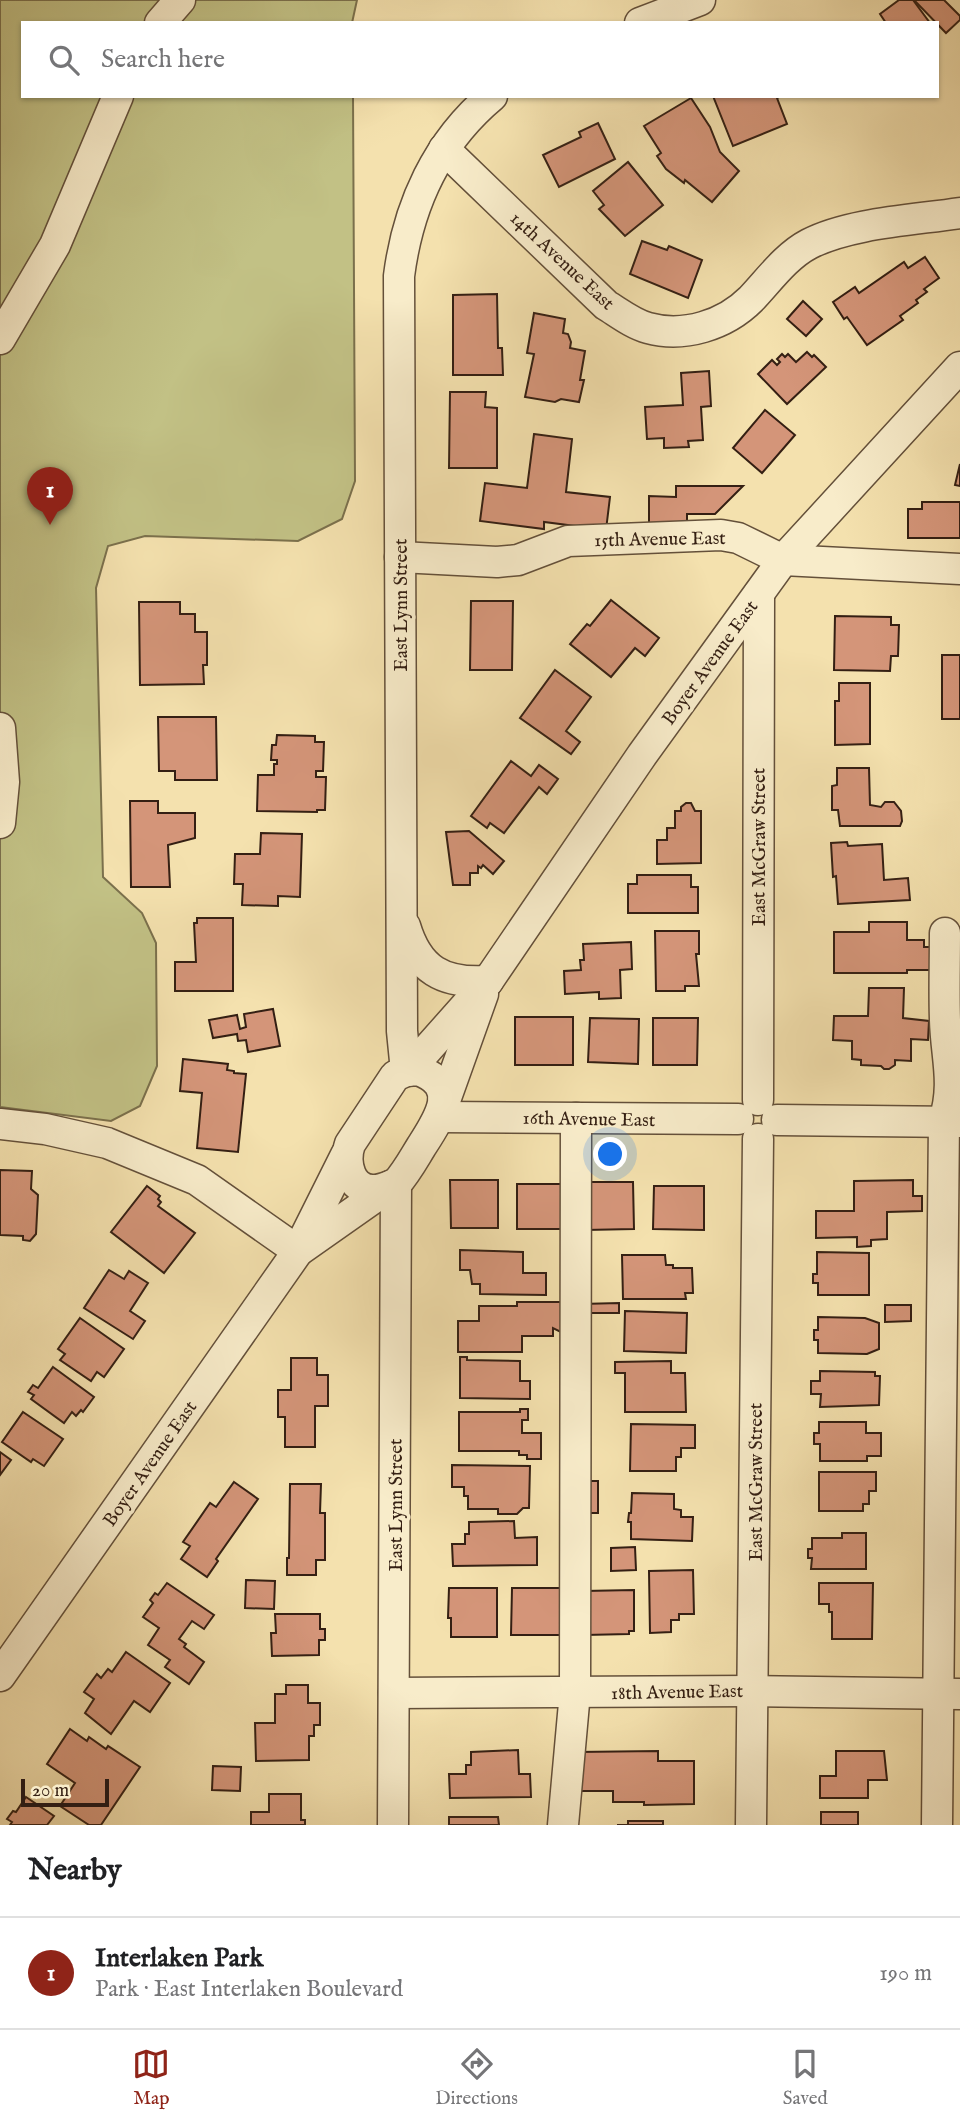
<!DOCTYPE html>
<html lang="en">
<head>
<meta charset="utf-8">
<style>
	body { margin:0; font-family:"IM FELL English",serif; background:#f6f6f6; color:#202124 }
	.scale { position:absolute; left:21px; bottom:18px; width:88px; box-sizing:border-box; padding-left:7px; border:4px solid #341f13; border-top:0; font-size:19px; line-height:24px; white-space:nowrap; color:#341f13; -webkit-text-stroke:5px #f8ecca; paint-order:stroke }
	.you { position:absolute; left:611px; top:1155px; width:24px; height:24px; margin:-18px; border:5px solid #fff; border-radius:50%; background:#1a73e8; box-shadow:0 0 0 10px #1a73e833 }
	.badge { display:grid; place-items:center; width:46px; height:46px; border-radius:50%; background:#8f2418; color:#fff; font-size:23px; font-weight:700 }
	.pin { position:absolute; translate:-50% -58px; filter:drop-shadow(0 2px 4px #0008) }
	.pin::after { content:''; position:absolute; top:37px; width:24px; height:21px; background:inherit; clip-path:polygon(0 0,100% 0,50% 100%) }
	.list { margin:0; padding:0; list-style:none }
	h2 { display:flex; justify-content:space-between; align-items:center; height:91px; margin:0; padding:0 28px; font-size:30px }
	h2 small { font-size:23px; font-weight:400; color:#757577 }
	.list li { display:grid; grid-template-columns:46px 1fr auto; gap:21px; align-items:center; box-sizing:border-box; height:112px; padding:0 28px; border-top:2px solid #e0e0e0 }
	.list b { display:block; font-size:26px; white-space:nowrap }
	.list p { margin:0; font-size:23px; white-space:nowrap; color:#757577 }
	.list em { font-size:23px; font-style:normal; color:#757577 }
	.icon { flex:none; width:38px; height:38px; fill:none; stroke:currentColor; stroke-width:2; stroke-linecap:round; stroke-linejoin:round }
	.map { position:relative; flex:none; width:960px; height:1825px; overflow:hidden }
	.search { position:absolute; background:#fff; box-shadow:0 2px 5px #0004; left:21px; right:21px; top:21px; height:77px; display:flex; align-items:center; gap:18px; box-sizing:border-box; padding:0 24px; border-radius:0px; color:#757577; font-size:26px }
	.sheet { height:203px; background:#fff }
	nav { display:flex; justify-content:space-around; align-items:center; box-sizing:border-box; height:98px; border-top:2px solid #e0e0e0; background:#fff; font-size:19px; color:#757577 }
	nav a { display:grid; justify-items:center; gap:4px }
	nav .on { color:#8f2418 }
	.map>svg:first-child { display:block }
	.green { fill:#c2c185; stroke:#7b704c; stroke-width:2 }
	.building { fill:#d49579; stroke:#341f13; stroke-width:2 }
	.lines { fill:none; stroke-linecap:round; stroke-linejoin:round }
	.minor-casing { stroke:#64503a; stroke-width:33 }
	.minor { stroke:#f8ecca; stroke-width:30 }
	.labels { text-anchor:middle; stroke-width:7; stroke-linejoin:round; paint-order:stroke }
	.street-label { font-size:19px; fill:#341f13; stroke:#f8ecca }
</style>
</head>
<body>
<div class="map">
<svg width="960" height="1825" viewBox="0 0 960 1825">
	<rect width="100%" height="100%" fill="#f4e1ae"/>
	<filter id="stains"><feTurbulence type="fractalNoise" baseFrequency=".00286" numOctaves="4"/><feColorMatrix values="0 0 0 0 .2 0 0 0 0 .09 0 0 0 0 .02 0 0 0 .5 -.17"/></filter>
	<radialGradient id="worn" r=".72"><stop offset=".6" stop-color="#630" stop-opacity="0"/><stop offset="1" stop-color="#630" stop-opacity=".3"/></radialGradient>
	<polygon class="green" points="0,0 357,0 352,23 23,23 23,96 353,96 355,481 342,519 298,541 145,536 108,546 96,588 103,877 142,913 156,943 157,1066 140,1106 111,1121 0,1107"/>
	<g class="building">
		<polygon points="899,0 913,0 930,23 886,23 880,14"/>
		<polygon points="914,0 944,0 960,16 960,20 946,33"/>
		<polygon points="713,96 781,96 777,98 787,124 733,146"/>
		<polygon points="691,98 710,127 720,152 739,171 712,202 685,180 684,183 666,169 657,156 661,153 644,126"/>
		<polygon points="598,123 615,159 559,187 543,155 581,137 579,132"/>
		<polygon points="628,162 663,205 625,236 599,209 604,205 593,191"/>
		<polygon points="642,241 667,250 669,246 702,260 688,298 630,274"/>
		<polygon points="925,257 939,278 924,289 927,292 916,300 918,303 900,316 903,320 867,345 847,317 844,319 833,302 855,287 859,293 904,262 908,268"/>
		<polygon points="497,294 498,348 502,348 503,375 453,375 453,295"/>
		<polygon points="803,301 822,319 806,336 787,319"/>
		<polygon points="534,313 565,319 563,333 568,334 571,342 570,348 585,351 580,380 584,380 579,402 561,399 555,402 525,397 534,354 527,353"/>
		<polygon points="807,352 812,357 814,355 826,367 787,404 758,374 772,360 777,365 780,362 777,359 782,354 785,357 788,354 796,362"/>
		<polygon points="709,371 711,406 701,407 703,440 688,441 689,447 664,448 664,438 647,439 645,407 683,405 681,373"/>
		<polygon points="450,392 486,392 485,407 497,408 497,468 449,468"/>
		<polygon points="765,410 795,435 762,473 733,448"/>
		<polygon points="534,434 572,439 566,492 610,497 606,530 544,522 544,529 480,521 485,483 527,488"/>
		<polygon points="960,464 960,486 955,485"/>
		<polygon points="676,486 743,486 715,514 687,514 687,526 649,525 649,496 676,497"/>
		<polygon points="922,502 960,502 960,538 908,538 908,509 922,509"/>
		<polygon points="611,600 659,638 645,656 635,648 611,677 570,644 587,624 590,626"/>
		<polygon points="471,601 513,601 512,670 470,670"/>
		<polygon points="139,602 180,602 180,614 195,614 195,632 207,632 207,665 203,665 204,684 140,685"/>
		<polygon points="835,616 891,617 891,625 899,625 898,656 891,656 890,671 834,670"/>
		<rect x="942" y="655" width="18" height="64"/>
		<polygon points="555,670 591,697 566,731 580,742 571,754 520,718"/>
		<polygon points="839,683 870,683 870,744 835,745 835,701 839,701"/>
		<polygon points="158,717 216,717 217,780 175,780 175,771 159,771"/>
		<polygon points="277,735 315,736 315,742 324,742 323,771 316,771 316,777 326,777 325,810 317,810 317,812 257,811 258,775 274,775 274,764 277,764 277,760 271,760 272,745 276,745"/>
		<polygon points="511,761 531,776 539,765 558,779 547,794 539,787 504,833 490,823 487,828 471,816"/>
		<polygon points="837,768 869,768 870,805 881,807 885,802 894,802 901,811 902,821 900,826 840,826 838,810 832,810 832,786 837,785"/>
		<polygon points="130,801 158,801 158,813 195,813 195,838 168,845 170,887 131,887"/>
		<polygon points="686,803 691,803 695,811 701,811 701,863 657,864 657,840 667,840 667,828 675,828 675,811 681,811 681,807"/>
		<polygon points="469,831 504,861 493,874 483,865 481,868 478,866 478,873 470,873 470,885 453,885 446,832"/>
		<polygon points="261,833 302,834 300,897 278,896 278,906 242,905 243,884 234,884 235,854 260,854"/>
		<polygon points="847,842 848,846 882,844 884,880 908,878 910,900 838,904 836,876 833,877 831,843"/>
		<polygon points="637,875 691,875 691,887 698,887 698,913 628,913 628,884 637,884"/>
		<polygon points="197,918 233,918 233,991 175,991 175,962 196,962 194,923 197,923"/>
		<polygon points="869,922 907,922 907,940 924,940 924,947 930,947 930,970 907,970 907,973 834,973 834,932 869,932"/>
		<polygon points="655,931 699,931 699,954 696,954 699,986 685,986 685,991 656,991"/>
		<polygon points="631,942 632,969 620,970 621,998 599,999 599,992 565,994 564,971 581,970 580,960 584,960 583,944"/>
		<polygon points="869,988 904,988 903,1018 929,1021 928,1040 911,1039 911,1061 895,1060 895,1065 889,1069 884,1069 881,1066 861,1065 861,1060 852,1059 852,1041 833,1040 834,1016 868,1016"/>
		<polygon points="273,1009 280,1046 248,1052 246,1040 238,1041 237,1034 213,1038 209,1020 237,1015 240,1029 246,1027 244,1014"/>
		<rect x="515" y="1017" width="58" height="48"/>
		<polygon points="590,1018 639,1019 638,1064 588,1062"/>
		<polygon points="653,1018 698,1018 697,1065 653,1065"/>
		<polygon points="183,1059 228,1064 227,1070 234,1071 234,1073 246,1074 238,1152 197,1148 202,1093 180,1091"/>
		<polygon points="0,1170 32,1171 31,1189 38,1195 36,1234 30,1241 23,1240 23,1236 0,1235"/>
		<polygon points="450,1180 498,1180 498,1228 451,1228"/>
		<polygon points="913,1180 913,1196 922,1196 922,1211 887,1212 887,1239 871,1240 871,1246 857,1247 857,1237 816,1238 816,1211 854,1211 854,1181"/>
		<polygon points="584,1182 633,1182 634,1229 585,1230"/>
		<polygon points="517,1184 567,1184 566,1229 517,1229"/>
		<polygon points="147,1186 160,1196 158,1199 161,1202 158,1206 195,1233 164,1273 111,1232"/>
		<polygon points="654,1186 704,1186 704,1230 653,1229"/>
		<polygon points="460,1250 523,1252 523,1273 546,1273 546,1295 480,1294 480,1284 472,1284 470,1270 460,1270"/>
		<polygon points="817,1252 869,1253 869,1295 818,1295 818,1283 813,1283 813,1274 817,1274"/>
		<polygon points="622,1255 665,1255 666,1265 673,1265 673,1268 692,1268 693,1293 685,1293 686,1299 623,1299"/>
		<polygon points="109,1270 124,1279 129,1271 148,1283 130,1311 145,1321 133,1339 84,1308"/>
		<polygon points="517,1302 564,1302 567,1335 553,1328 553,1336 522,1336 522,1352 458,1352 458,1321 479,1321 479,1306 517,1306"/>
		<polygon points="619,1303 619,1313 581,1313 581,1304"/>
		<polygon points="885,1305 911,1305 911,1321 885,1322"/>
		<polygon points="625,1311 687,1313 686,1353 624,1351"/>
		<polygon points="818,1317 865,1318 879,1323 879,1349 867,1354 818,1353 818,1340 814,1340 814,1330 818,1330"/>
		<polygon points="80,1318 124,1349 104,1377 97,1372 91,1381 60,1360 65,1354 58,1349"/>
		<polygon points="460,1357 467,1357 467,1360 520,1361 520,1381 530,1381 530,1399 460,1398"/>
		<polygon points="291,1358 317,1358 317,1375 328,1375 328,1406 315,1406 315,1447 285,1447 285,1417 278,1417 278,1390 291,1390"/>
		<polygon points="671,1361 671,1373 685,1373 686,1412 625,1412 625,1373 615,1373 615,1362"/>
		<polygon points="53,1367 94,1397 83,1412 81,1410 76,1416 72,1412 64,1423 31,1399 34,1395 28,1392 33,1385 38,1388"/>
		<polygon points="820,1371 875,1372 875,1376 880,1376 879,1405 820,1407 821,1394 811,1394 811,1381 820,1381"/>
		<polygon points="520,1409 528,1409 528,1420 522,1420 522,1433 541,1433 541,1459 527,1459 527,1455 519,1455 519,1451 459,1451 459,1412 520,1412"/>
		<polygon points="23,1412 63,1439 44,1466 33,1459 31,1462 2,1442"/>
		<polygon points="819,1422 866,1422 866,1433 881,1433 881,1456 867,1456 867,1461 820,1461 820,1444 814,1444 814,1433 819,1433"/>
		<polygon points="631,1424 695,1425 695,1448 681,1448 681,1457 676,1457 676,1471 630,1471"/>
		<polygon points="0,1452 11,1460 0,1475"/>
		<polygon points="452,1465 530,1466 529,1508 523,1508 517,1514 498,1514 498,1509 468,1509 468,1496 464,1496 464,1487 452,1487"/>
		<polygon points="819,1472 876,1472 876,1491 869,1491 869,1504 863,1504 863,1511 819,1511"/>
		<rect x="581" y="1481" width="17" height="32"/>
		<polygon points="234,1482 258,1499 216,1559 218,1561 207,1577 181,1559 190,1546 183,1542 210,1503 216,1507"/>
		<polygon points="290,1484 321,1484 320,1513 325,1513 325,1560 316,1560 316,1575 287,1575 287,1558 289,1558"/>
		<polygon points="632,1493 674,1494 674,1509 681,1510 681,1517 693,1517 692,1541 631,1539 631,1522 628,1522 629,1513 631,1513"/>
		<polygon points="514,1521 515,1538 537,1537 537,1565 453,1566 452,1544 465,1544 465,1534 469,1534 469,1522"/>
		<polygon points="842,1533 866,1533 866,1569 811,1569 812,1558 808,1558 808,1549 812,1549 812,1538 842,1538"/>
		<polygon points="635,1547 636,1570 611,1571 611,1548"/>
		<polygon points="693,1570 694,1614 679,1614 679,1620 671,1620 671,1632 650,1633 649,1571"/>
		<polygon points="246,1580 275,1581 274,1609 245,1608"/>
		<polygon points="167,1583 214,1615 204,1629 192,1621 179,1639 186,1644 184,1647 204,1662 189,1684 165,1667 170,1660 148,1645 159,1628 143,1617 153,1603 150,1600 155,1593 158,1595"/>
		<polygon points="819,1583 873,1583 872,1639 832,1639 832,1612 829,1612 829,1604 819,1604"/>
		<polygon points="449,1588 497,1588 497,1637 451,1637 451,1618 448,1618"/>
		<polygon points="512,1588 561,1588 561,1635 511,1635"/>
		<polygon points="634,1590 634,1631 629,1631 629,1634 585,1635 584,1591"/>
		<polygon points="275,1614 320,1614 320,1629 325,1629 325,1640 319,1640 319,1655 272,1656 271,1633 276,1633"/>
		<polygon points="126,1652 170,1683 150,1712 134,1701 111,1734 85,1713 94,1699 84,1692 97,1674 101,1678 108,1669 112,1672"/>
		<polygon points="286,1685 308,1685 308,1703 320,1703 320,1725 314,1725 314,1736 309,1736 309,1760 256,1761 255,1723 275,1723 275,1694 286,1694"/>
		<polygon points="70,1729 87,1741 89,1737 106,1749 108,1746 140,1767 101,1825 89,1825 60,1806 75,1783 47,1764"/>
		<polygon points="518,1750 519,1774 530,1774 531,1797 450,1798 449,1774 466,1774 466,1765 471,1765 471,1752"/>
		<polygon points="658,1751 658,1761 694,1761 694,1804 644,1805 644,1802 613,1802 613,1791 576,1791 576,1752"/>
		<polygon points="836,1751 884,1751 887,1780 868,1780 868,1798 820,1798 820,1776 836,1776"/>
		<polygon points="213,1766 241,1767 240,1791 212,1790"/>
		<polygon points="269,1794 301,1794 301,1820 305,1820 305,1825 251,1825 251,1812 269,1812"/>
		<polygon points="26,1797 54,1816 47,1825 10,1825 12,1822 7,1819 13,1811 16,1812"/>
		<rect x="821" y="1812" width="37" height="13"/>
		<polygon points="449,1817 498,1817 499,1825 449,1825"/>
		<polygon points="628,1821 663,1821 663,1825 617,1825 628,1825"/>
	</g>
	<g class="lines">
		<defs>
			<g id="minor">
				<polyline points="160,23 180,0"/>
				<polyline points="640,23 700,0"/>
				<path d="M 444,149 L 606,305 C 619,313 633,324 648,328 C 684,338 725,325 751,299 C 769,280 786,256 809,244 C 850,223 914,220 960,213"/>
				<polyline points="0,339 55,245 118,96"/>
				<polyline points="400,557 497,562 518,560 568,541 721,535 738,538 783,560 960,569"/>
				<polyline points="0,728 4,782 0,823"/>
				<path d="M 405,926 C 418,970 443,984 488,981"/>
				<path d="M 418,1070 C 462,1086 439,1119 421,1147 C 413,1160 406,1173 396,1184 C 389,1186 381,1190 374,1190 C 349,1191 344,1161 350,1144 L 395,1076 L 406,1071 Z"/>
				<path d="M 406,1071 L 402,1031 L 399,276 C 408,206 437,142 492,96"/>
				<polyline points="408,1071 488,981 642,755 783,560 960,367"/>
				<polyline points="758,1100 759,594"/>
				<polyline points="442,1109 483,994"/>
				<polyline points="441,1117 738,1119"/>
				<polyline points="777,1120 960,1122"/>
				<polyline points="0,1124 45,1129 107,1143 197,1180 298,1251"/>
				<polyline points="301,1249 392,1185"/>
				<polyline points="0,1676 298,1251 346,1155"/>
				<polyline points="394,1693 753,1691 960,1694"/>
				<polyline points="393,1825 396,1184"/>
				<polyline points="563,1825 575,1692 576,1118"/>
				<polyline points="751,1825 758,1139"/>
				<path d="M 937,1825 L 944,1121 C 956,1083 946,1058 945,1020 C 944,991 945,962 945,933"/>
			</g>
		</defs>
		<use href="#minor" class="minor-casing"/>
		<use href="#minor" class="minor"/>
	</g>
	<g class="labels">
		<g class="street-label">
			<text transform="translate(563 260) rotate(43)" y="7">14th Avenue East</text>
			<text transform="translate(660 538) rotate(-1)" y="7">15th Avenue East</text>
			<text transform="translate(400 605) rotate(-90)" y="7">East Lynn Street</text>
			<text transform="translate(709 662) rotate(-54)" y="7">Boyer Avenue East</text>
			<text transform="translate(758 847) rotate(-90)" y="7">East McGraw Street</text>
			<text transform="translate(589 1118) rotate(1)" y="7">16th Avenue East</text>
			<text transform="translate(149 1463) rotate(-55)" y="7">Boyer Avenue East</text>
			<text transform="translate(755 1482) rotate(-90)" y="7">East McGraw Street</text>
			<text transform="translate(395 1505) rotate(-90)" y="7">East Lynn Street</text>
			<text transform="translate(677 1691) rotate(-1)" y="7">18th Avenue East</text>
		</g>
	</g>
	<rect width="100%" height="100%" filter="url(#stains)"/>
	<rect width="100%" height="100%" fill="url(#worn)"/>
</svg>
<div class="scale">20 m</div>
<div class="you"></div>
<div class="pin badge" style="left:50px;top:525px">1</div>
<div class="search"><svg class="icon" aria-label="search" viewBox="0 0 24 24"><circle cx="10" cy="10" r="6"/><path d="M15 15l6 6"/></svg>Search here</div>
</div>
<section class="sheet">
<h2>Nearby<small></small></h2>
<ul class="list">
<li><span class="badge">1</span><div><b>Interlaken Park</b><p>Park · East Interlaken Boulevard</p></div><em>190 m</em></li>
</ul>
</section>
<nav>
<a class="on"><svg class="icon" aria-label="map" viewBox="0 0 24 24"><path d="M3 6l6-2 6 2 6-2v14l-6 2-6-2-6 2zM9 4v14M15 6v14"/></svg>Map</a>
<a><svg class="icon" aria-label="directions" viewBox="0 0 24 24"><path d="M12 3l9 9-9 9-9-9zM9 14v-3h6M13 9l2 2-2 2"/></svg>Directions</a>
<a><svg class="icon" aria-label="saved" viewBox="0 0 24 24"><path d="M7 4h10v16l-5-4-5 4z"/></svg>Saved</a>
</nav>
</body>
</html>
